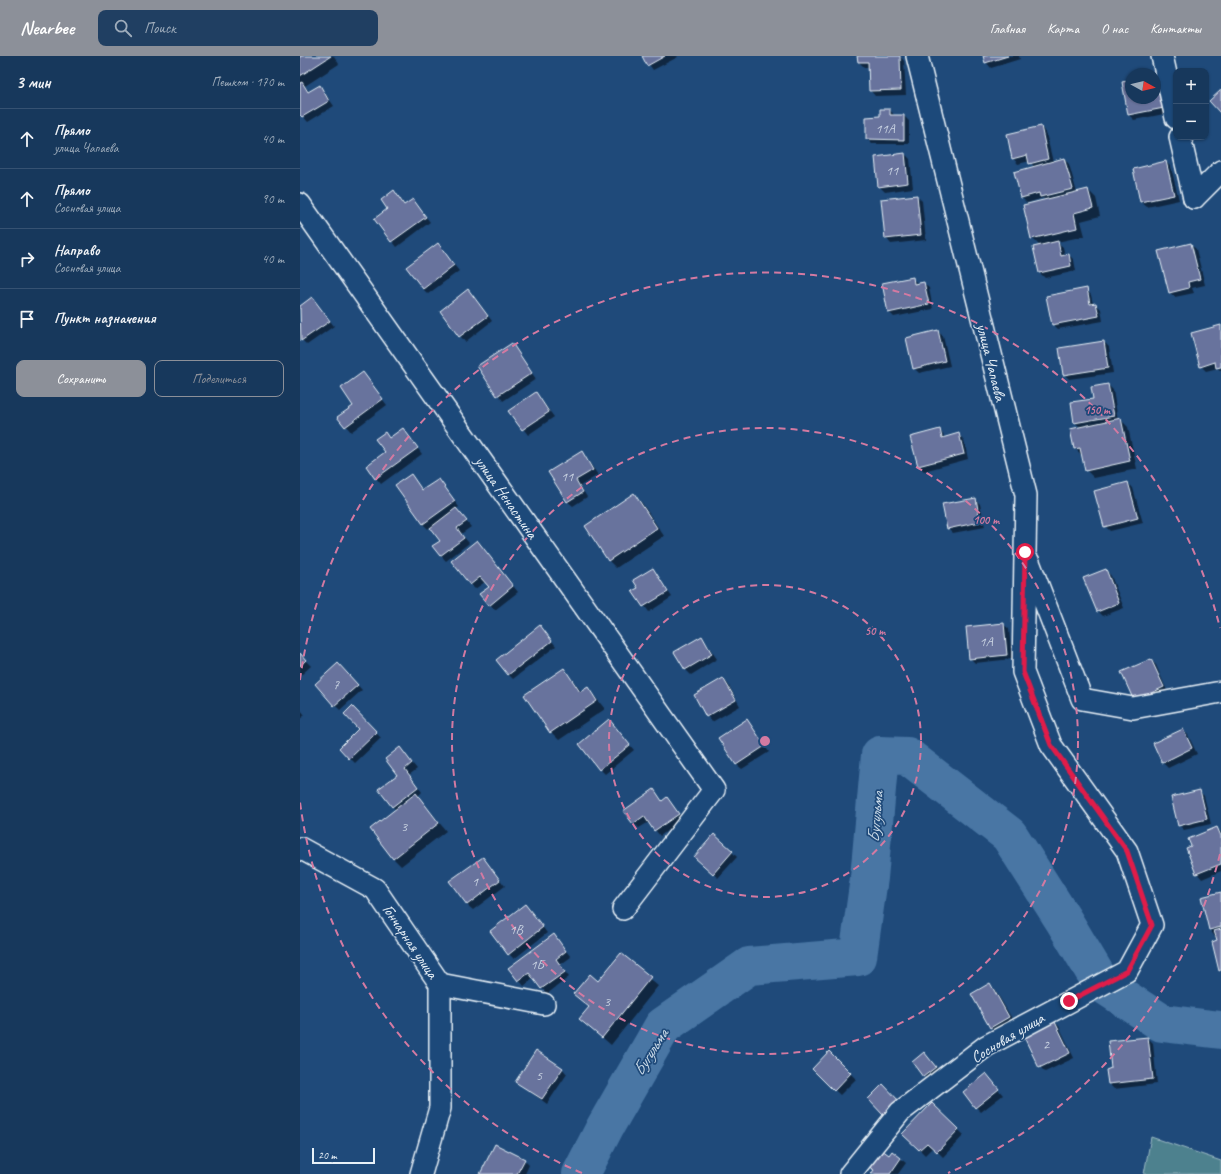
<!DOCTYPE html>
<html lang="ru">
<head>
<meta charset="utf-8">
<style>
	body { margin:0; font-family:Caveat,sans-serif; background:#203f62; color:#f1f3f6 }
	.controls { position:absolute; right:12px; top:12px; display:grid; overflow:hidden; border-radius:8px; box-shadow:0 1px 3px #0004 }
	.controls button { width:36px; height:36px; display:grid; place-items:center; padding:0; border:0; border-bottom:1px solid #365272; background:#17385c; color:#f1f3f6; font:20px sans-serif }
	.compass { position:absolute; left:825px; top:12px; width:36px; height:36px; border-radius:50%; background:#17385c; box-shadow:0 1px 3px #0004; rotate:98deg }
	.scale { position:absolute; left:12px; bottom:10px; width:63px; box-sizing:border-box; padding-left:4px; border:2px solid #e8f1f8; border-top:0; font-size:11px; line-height:14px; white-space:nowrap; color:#e8f1f8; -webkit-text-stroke:3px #1f4a7a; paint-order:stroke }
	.stop { position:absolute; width:12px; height:12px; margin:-9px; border:3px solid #e11d48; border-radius:50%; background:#fff }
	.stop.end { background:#e11d48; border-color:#fff; box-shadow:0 1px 4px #0008 }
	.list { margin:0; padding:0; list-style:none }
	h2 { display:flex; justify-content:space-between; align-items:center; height:52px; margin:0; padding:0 16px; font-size:17px }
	h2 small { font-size:13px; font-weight:400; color:#9eacbb }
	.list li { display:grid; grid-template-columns:26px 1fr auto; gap:12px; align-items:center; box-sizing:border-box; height:60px; padding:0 16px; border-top:1px solid #365272 }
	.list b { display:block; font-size:15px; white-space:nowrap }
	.list p { margin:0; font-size:13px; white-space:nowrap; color:#9eacbb }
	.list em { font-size:13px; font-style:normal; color:#9eacbb }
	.actions { display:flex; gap:8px; padding:12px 16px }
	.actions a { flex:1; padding:9px 0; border:1px solid #8c9099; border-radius:8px; text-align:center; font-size:14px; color:#8c9099 }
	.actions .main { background:#8c9099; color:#fff }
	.icon { flex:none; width:22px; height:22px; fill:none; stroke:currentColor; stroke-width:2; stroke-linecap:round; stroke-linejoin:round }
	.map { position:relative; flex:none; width:921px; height:1118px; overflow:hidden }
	header { display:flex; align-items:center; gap:24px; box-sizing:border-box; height:56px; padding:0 20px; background:#8c9099; color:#fff }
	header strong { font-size:19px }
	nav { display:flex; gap:22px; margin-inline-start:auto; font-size:14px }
	.search { width:280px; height:36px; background:#203f62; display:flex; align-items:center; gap:10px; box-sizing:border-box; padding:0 14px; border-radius:8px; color:#9eacbb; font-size:15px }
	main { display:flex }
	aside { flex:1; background:#17385c }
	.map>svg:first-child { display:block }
	.green { fill:#4e818e; stroke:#9bb9c3 }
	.shadow { fill:#0007 }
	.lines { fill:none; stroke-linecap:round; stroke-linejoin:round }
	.river { stroke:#4876a4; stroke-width:38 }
	.building { fill:#68739d; stroke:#e8f1f8 }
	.minor-casing { stroke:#e8f1f8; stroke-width:24 }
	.minor { stroke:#1f4a7a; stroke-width:21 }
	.route { stroke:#e11d48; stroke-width:5 }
	.ring { fill:none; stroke:#d37aa2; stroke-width:2; stroke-dasharray:7 5 }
	.labels { text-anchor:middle; stroke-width:3.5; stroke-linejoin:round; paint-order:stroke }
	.number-label { font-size:14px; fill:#c8d2e1 }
	.street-label { font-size:16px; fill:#e8f1f8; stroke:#1f4a7a }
	.water-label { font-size:17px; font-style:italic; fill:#d0dfeb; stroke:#1f4a7a }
	.centre { fill:#d37aa2; stroke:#1f4a7a; stroke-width:2 }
	.ring-label { font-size:12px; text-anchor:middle; font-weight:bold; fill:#d37aa2; stroke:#1f4a7a; stroke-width:3.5; stroke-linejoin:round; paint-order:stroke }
</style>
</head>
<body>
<header>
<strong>Nearbee</strong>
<div class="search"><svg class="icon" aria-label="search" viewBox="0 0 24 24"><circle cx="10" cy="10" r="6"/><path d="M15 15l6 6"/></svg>Поиск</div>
<nav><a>Главная</a><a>Карта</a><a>О нас</a><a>Контакты</a></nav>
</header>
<main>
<aside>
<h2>3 мин<small>Пешком · 170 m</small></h2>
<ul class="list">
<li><svg class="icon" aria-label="ahead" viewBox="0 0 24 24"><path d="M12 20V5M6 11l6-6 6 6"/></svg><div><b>Прямо</b><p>улица Чапаева</p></div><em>40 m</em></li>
<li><svg class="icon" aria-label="ahead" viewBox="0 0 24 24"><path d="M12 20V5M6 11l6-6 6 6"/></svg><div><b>Прямо</b><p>Сосновая улица</p></div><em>90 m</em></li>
<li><svg class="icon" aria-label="right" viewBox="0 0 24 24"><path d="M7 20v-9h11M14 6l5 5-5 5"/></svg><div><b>Направо</b><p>Сосновая улица</p></div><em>40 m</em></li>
<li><svg class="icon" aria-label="arrive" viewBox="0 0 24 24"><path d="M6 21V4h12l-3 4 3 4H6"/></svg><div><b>Пункт назначения</b></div></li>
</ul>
<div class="actions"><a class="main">Сохранить</a><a>Поделиться</a></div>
</aside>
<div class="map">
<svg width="921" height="1118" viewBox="0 0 921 1118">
	<rect width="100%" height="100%" fill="#1f4a7a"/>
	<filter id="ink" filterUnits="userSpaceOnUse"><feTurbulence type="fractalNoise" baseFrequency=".025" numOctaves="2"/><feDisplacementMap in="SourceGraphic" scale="8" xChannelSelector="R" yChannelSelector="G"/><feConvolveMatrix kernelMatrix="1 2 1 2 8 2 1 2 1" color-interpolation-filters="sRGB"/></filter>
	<g filter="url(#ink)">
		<polygon class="green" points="851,1081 921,1105 921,1118 844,1118"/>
		<g class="shadow">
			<polygon points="0,0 34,0 39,8 5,30 10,37 20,30 34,50 8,66 0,57"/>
			<polygon points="343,0 377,0 378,1 353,14"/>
			<polygon points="558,0 600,0 604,5 606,39 575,40 570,34 569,11 564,11 559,6"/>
			<polygon points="684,0 719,0 720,3 691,12 686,6"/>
			<polygon points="855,21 869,57 834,64 829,59 823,27 831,25 831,42 855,42"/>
			<polygon points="590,54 595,60 604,60 609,65 609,88 572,88 567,83 581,61"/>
			<polygon points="741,71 746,77 753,106 764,103 769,108 777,137 788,134 796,142 800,160 781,165 785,180 757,186 763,191 765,200 769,199 774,204 776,215 745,222 740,217 740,190 732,182 745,145 743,142 727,147 722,142 734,111 730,105 718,108 713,102"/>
			<polygon points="605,98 610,103 613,132 585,136 579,130"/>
			<polygon points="866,106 871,111 879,144 847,151 841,146 834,114"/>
			<polygon points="94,136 105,149 113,144 130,166 97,191 75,163 88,153"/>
			<polygon points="617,140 622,145 626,184 591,188 586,182"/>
			<polygon points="890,188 896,193 905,229 892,232 894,237 875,241 869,236"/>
			<polygon points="138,189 159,215 128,238 123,233"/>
			<polygon points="612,222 618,228 623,227 629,232 633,253 594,261 589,256"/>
			<polygon points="786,233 791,239 793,248 796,248 801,253 803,265 758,273 753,268"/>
			<polygon points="173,240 192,265 165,286 141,255"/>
			<polygon points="12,242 34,270 7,289 0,282 0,251"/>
			<polygon points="921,270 921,315 918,312 906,315 901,310"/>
			<polygon points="637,275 643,280 650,310 619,317 614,312"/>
			<polygon points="804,286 809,291 813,317 769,323 764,318"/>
			<polygon points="212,288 236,323 203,345 179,310"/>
			<polygon points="63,318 87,349 51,376 46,370 55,350"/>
			<polygon points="808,329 813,334 818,364 820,363 828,371 837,413 794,422 786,414 783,401 775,392 781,372 775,366"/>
			<polygon points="236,337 254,361 228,379 210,355"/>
			<polygon points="103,373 122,398 81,428 67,411 86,396 84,377 90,382"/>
			<polygon points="640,374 645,382 658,378 664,384 668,403 624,415 618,409"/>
			<polygon points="282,396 298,419 280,430 287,441 273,450 267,445"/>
			<polygon points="111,419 123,435 139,424 159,451 156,453 171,471 161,478 169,487 146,505 133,491 141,485 130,471 128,473 123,468"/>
			<polygon points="828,427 833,432 843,467 810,475 805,470"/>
			<polygon points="334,439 342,447 364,480 316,512 308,504"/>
			<polygon points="675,443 680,448 685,471 653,477 648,472"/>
			<polygon points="182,491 218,536 195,554 190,549 190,531 185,526 175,533 170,528"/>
			<polygon points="352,513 372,541 349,556 334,535 339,532"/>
			<polygon points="806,514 811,520 824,552 803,560 798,555"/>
			<polygon points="703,568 709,573 712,603 675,607 670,602"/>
			<polygon points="240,571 256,590 213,623 208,618"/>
			<polygon points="402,581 417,603 391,619 385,613"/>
			<polygon points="0,599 11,610 0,620"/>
			<polygon points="851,604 856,609 868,637 840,649"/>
			<polygon points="43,613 62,634 40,654 35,649"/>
			<polygon points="264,613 282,636 288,632 305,653 259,684 251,676"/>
			<polygon points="423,623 428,628 440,650 412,666 407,660 395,639"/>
			<polygon points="52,651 81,682 55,707 40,692 60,673"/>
			<polygon points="0,653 5,659 0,663"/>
			<polygon points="447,664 469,696 442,713 436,708"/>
			<polygon points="314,670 334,694 305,718 300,713"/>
			<polygon points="883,674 888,679 897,698 868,712 863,707 854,688"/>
			<polygon points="100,692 117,713 109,719 122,736 118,740 146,775 101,810 93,802 96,754 92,750 98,719"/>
			<polygon points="354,735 363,746 367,742 383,763 360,780 349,766 339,772 334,767"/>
			<polygon points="899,735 904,740 911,768 884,774 879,769"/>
			<polygon points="917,773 921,776 921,815 902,823 897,817"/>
			<polygon points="432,796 437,801 418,822 400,806"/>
			<polygon points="183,802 205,830 173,854 167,849"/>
			<polygon points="921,837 921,915 918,885 910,874"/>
			<polygon points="230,854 247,877 214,903 209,898"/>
			<polygon points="254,880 271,901 260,909 269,921 247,938 234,922 224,930 210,912"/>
			<polygon points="321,899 358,930 311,989 281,963 290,952 274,938 299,927"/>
			<polygon points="690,928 695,934 714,966 696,977 691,971 672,939"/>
			<polygon points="754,965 759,970 774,1002 745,1016 740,1011"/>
			<polygon points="848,982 853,987 857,1028 814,1033 809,1028 812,1013"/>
			<polygon points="529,997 556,1023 540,1039 513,1013"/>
			<polygon points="627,1000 638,1013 626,1022 624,1020"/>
			<polygon points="262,1012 267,1018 247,1048 217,1026"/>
			<polygon points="686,1019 703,1039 681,1056 676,1051"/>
			<polygon points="632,1048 664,1079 643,1101 633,1091 625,1099 604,1078"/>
			<polygon points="589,1100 600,1102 606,1107 598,1118 573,1118 575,1115 567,1109"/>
			<polygon points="224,1104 229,1109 225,1118 181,1118"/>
		</g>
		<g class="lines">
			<polyline class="river" points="281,1118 305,1071 363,970 449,910 558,901 569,822 580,699 607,700 709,779 764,865 801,927 862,967 921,974"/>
		</g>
		<g class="building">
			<polygon points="0,0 31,0 0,20"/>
			<polygon points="342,0 365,0 347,10"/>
			<polygon points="557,0 600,0 601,34 569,35 568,6 558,6"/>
			<polygon points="683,0 708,0 685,7"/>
			<polygon points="857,19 864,52 828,59 822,26 831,24 831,42 855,42 855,20"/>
			<polygon points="2,26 8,36 20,29 29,45 2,61 0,59 0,27"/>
			<polygon points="921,34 921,58 909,45"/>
			<polygon points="580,53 590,53 590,59 604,59 604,84 566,83 566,61 580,60"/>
			<polygon points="741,70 748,103 729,108 727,99 712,103 707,78"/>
			<polygon points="605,97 608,127 578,131 575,101"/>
			<polygon points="764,102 773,133 740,141 739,137 721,142 714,116"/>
			<polygon points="866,105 874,139 840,146 833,113"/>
			<polygon points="788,133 793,152 774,157 777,172 731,183 723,149"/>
			<polygon points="94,134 104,149 113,143 126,161 91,186 74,163 87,153 81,144"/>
			<polygon points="617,139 621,179 585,183 581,143"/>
			<polygon points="758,185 761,200 769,198 771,210 739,217 733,191"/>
			<polygon points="138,187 154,209 123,233 106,211"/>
			<polygon points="891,187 900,223 888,226 889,232 869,237 858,195"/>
			<polygon points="613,221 614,228 624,226 629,248 588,257 582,227"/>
			<polygon points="787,232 790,248 796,247 799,260 752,269 746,240"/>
			<polygon points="168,233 188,260 159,281 140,255"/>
			<polygon points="12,241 30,265 1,285 0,250"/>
			<polygon points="921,269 921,311 916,312 915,306 900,311 891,277"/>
			<polygon points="638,274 645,305 613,313 606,282"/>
			<polygon points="804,285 808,312 763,319 759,292"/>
			<polygon points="212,287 232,317 197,340 177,310"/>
			<polygon points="63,316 83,343 45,371 37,361 53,350 41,332"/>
			<polygon points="808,328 814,360 774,367 771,346 793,343 791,331"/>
			<polygon points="236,336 249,356 222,374 208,355"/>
			<polygon points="821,362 830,405 785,415 780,392 774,393 770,373"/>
			<polygon points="103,372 118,392 75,423 66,410 85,396 75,383 85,376 89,382"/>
			<polygon points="640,373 642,382 659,377 664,398 618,410 610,381"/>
			<polygon points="282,395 293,414 276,424 283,436 267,446 248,416"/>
			<polygon points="111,418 122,434 139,423 155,445 123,468 95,429"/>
			<polygon points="828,426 838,462 804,471 794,435"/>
			<polygon points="334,437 357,472 308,505 285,470"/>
			<polygon points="676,442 680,466 647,473 642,448"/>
			<polygon points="156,452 167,465 157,472 164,482 140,500 132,490 140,485 130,472"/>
			<polygon points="177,484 213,530 189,550 179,538 189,531 180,521 170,529 151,505"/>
			<polygon points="353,512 368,536 343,551 332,535 338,532 333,524"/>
			<polygon points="806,513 819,547 797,556 783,522"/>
			<polygon points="704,567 707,599 669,603 666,571"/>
			<polygon points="240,569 252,585 208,619 196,604"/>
			<polygon points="402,580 412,598 385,614 374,596"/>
			<polygon points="0,597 6,604 0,610"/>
			<polygon points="851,603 864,631 834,645 821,616"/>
			<polygon points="38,607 58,629 34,650 15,628"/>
			<polygon points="264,612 280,636 288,631 297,645 250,677 224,639"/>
			<polygon points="423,622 436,644 406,661 394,639"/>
			<polygon points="52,650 77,676 49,703 39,692 58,673 44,658"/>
			<polygon points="309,663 330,689 299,714 279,688"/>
			<polygon points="447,663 465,690 436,709 418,682"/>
			<polygon points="883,673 892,692 862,707 853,687"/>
			<polygon points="100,691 112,707 105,713 118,731 92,751 78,733 97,719 85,703"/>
			<polygon points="354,733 362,745 367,741 379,758 354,775 344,760 333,768 323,755"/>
			<polygon points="900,734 907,763 878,770 871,741"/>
			<polygon points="116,737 139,767 93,803 70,773"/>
			<polygon points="917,771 921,780 921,808 896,818 886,792 891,790 888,783"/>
			<polygon points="414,778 433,795 413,818 394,801"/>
			<polygon points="183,801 200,824 167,849 149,825"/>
			<polygon points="921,836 921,871 909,874 901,841"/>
			<polygon points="225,848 243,871 208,899 190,875"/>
			<polygon points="921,873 921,914 919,915 912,886 917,884 914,875"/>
			<polygon points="254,878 266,895 256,903 265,916 241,933 229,917 218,925 208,912"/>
			<polygon points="321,897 351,921 302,982 279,963 289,951 273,938 290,918 298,925"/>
			<polygon points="690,927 709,961 690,972 671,938"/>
			<polygon points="754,964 770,997 739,1012 723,979"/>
			<polygon points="848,981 853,1023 808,1028 806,1014 811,1012 808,985"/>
			<polygon points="236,994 263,1012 242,1043 215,1026"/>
			<polygon points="529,995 551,1017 534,1035 512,1013"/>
			<polygon points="624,996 636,1011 623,1021 612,1006"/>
			<polygon points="686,1017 699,1033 675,1052 663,1036"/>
			<polygon points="583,1028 599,1045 584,1060 568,1043"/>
			<polygon points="632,1047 659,1073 637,1096 627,1087 619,1094 602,1078"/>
			<polygon points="195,1088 225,1103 217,1118 180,1118"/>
			<polygon points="578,1091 589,1099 592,1095 601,1102 590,1118 571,1118 574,1114 566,1109"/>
		</g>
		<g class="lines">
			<defs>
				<g id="minor">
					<polyline points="862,0 876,62"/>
					<polyline points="880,81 894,142"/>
					<polyline points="894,142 921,115"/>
					<polyline points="0,148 414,734 323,853"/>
					<polyline points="729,506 782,643 833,652 921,636"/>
					<polyline points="0,792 75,833 140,928 140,1052 121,1118"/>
					<polyline points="140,928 244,948"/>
					<polyline points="550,1118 600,1056 686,990 827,915 852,869 827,795 751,689 723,616 726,439 617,0"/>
				</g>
			</defs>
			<use href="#minor" class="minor-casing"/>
			<use href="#minor" class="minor"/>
		</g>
	</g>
	<g class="lines" filter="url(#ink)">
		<polyline class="route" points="725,496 723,616 751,689 827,795 852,869 827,915 769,945"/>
	</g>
	<g class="ring">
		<circle cx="465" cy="685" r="156"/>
		<circle cx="465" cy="685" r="313"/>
		<path d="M920 798A469 469 0 0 1 648 1117M282 1117A469 469 0 0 1 0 746M0 624A469 469 0 0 1 920 572"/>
	</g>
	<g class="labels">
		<g class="number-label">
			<text x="585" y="77">11А</text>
			<text x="592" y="119">11</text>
			<text x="267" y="425">11</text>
			<text x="686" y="590">1А</text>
			<text x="36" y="633">7</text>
			<text x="104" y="775">3</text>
			<text x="175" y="830">1</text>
			<text x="216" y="878">1В</text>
			<text x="237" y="913">1Б</text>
			<text x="307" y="950">3</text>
			<text x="746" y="993">2</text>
			<text x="239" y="1024">5</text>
		</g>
		<g class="street-label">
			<text transform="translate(692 306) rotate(76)" y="6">улица Чапаева</text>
			<text transform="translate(207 441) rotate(55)" y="6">улица Ненастина</text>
			<text transform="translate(111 885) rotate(56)" y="6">Гончарная улица</text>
			<text transform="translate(707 981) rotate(-31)" y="6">Сосновая улица</text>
		</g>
		<g class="water-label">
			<text transform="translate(575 761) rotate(-85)" y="6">Бугульма</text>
			<text transform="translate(350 996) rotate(-58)" y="6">Бугульма</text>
		</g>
	</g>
	<circle cx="465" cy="685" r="6" class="centre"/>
	<g class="ring-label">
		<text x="797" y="358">150 m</text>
		<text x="686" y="468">100 m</text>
		<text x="575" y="579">50 m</text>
	</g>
</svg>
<div class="controls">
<button>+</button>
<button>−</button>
</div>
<svg class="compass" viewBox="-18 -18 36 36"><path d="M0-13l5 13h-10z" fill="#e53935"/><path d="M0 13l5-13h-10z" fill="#9eacbb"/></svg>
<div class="scale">20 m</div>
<div class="stop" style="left:725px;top:496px"></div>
<div class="stop end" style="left:769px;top:945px"></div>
</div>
</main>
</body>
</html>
